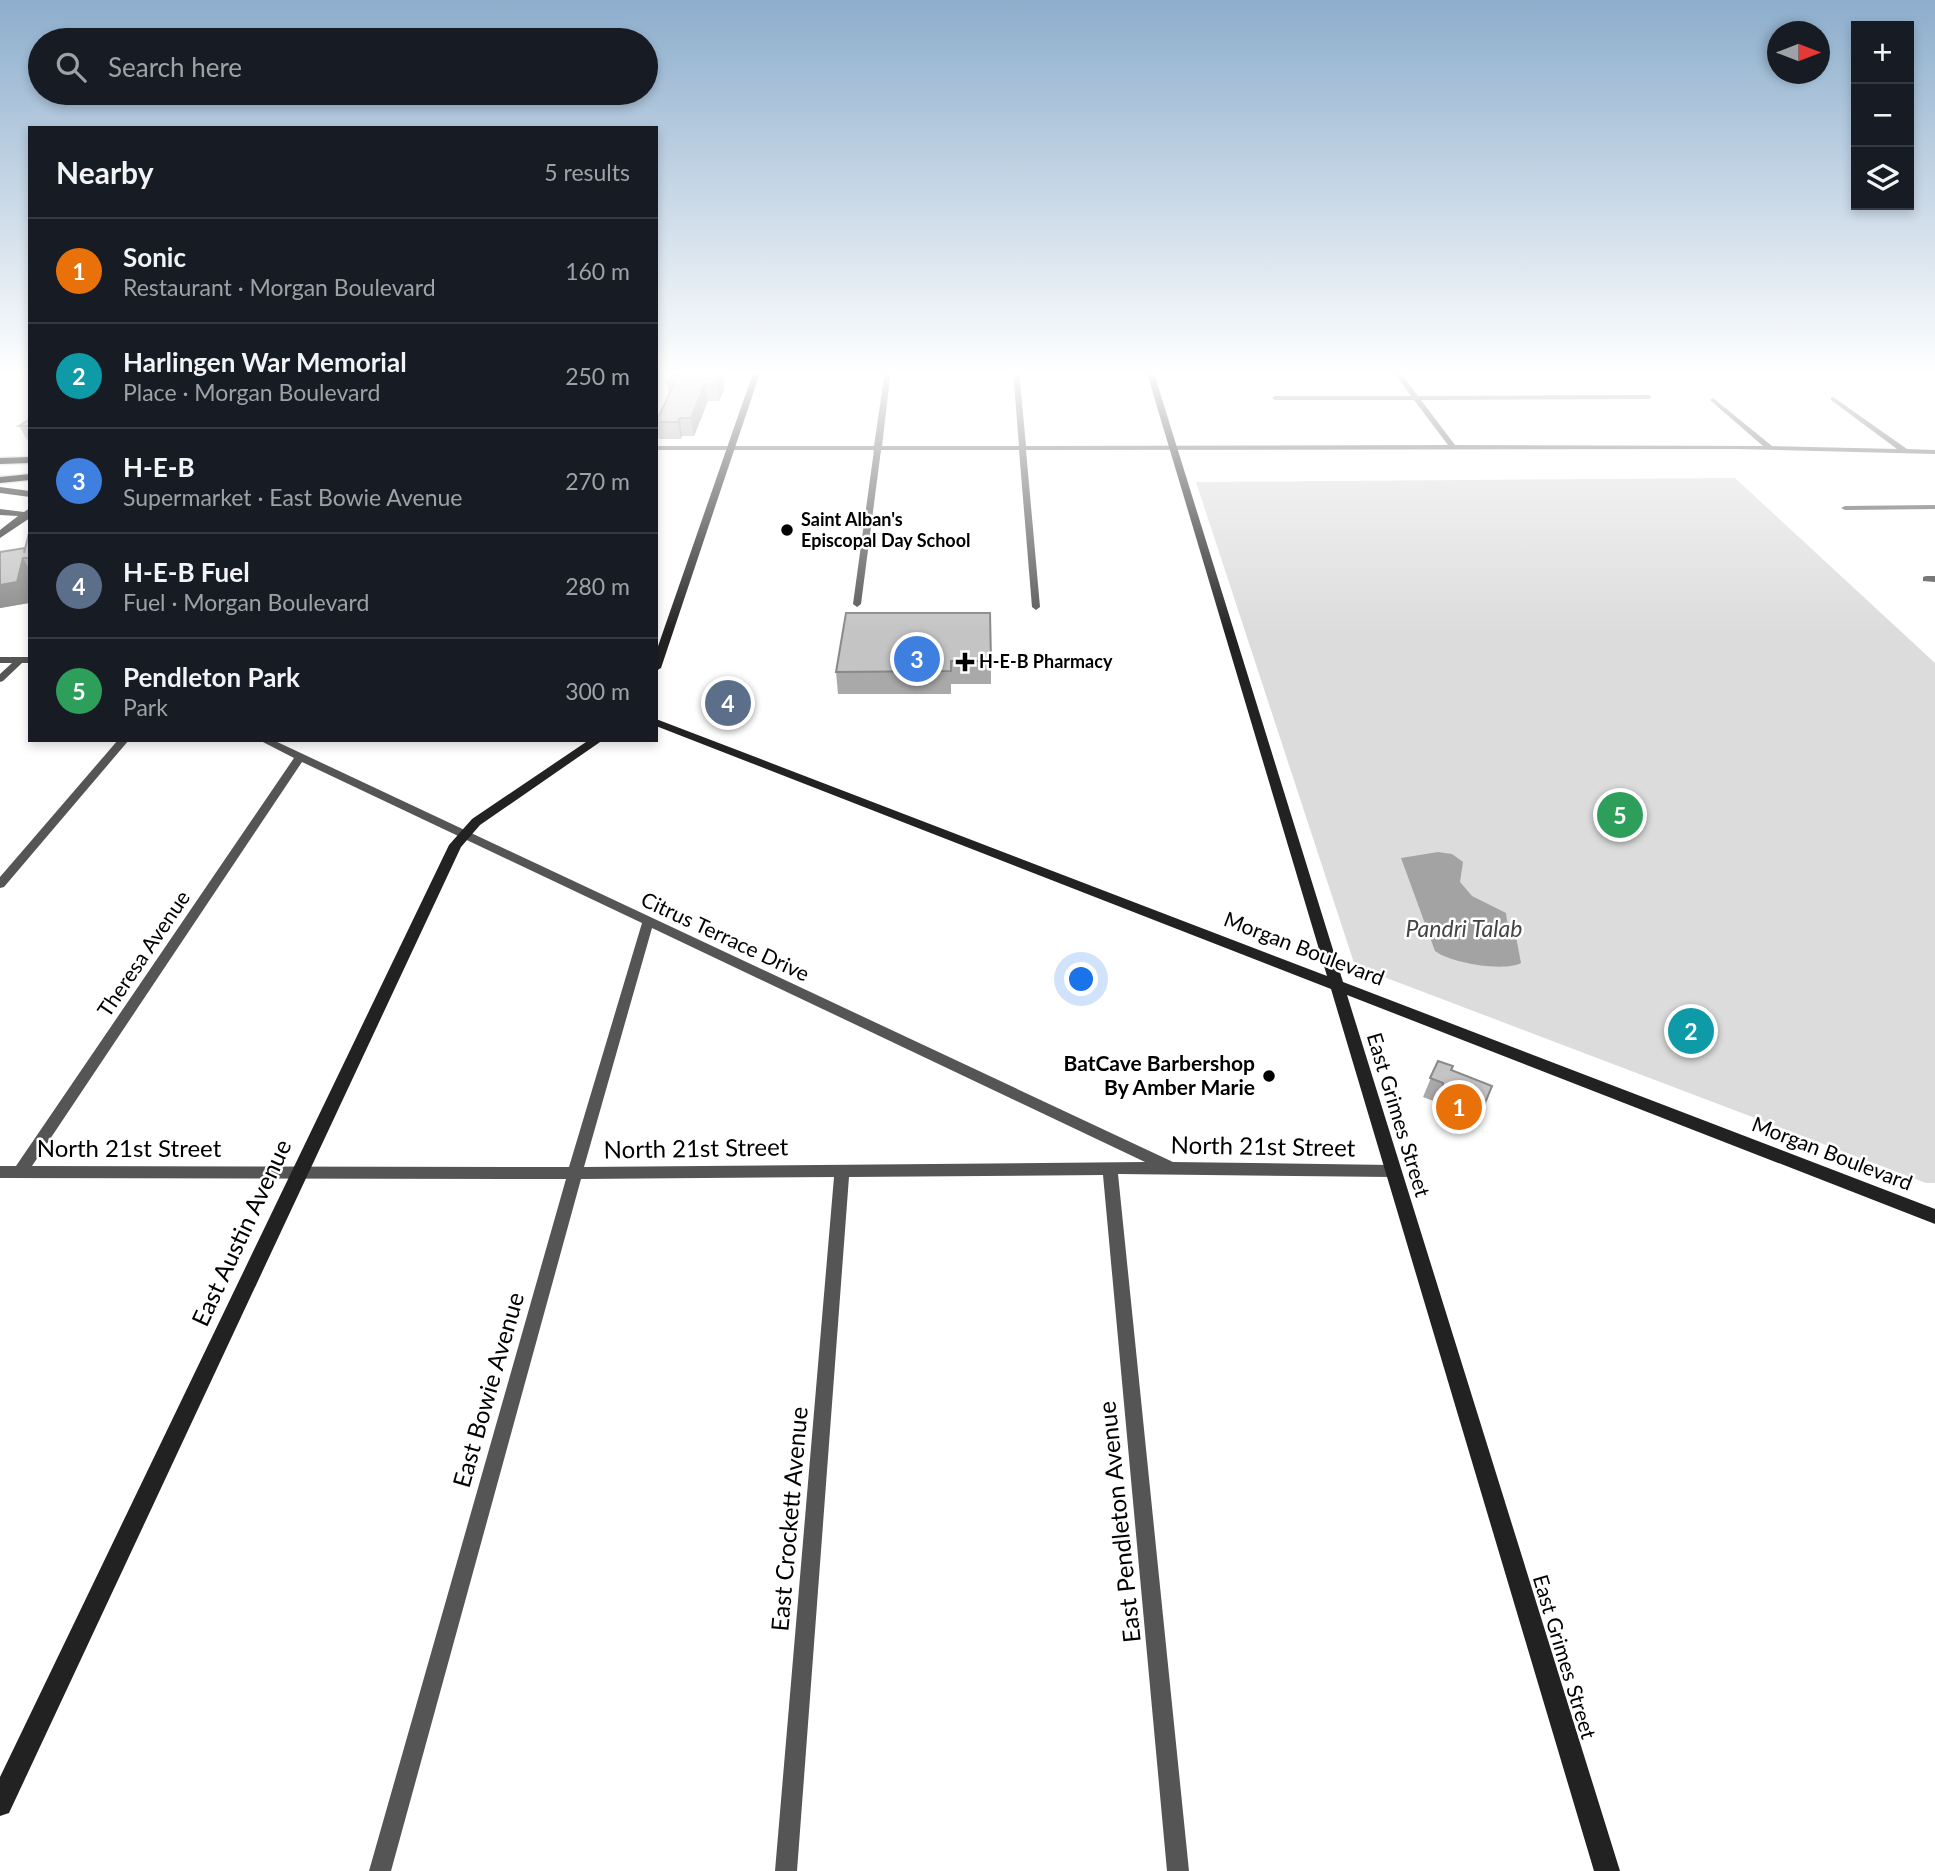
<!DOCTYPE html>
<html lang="en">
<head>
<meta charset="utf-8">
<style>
	body { margin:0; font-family:Lato,sans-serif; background:#242831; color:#f1f3f6 }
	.controls { position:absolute; right:21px; top:21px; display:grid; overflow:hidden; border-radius:0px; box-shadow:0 4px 10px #0003 }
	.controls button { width:63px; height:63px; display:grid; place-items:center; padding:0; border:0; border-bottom:2px solid #363941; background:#171b24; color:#f1f3f6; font:35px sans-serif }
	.compass { position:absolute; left:1767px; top:21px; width:63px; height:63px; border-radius:50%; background:#171b24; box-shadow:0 4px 10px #0003; rotate:90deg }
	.you { position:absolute; left:1082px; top:980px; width:24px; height:24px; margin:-18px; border:5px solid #fff; border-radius:50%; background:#1a73e8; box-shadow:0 0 0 10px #1a73e833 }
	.badge { display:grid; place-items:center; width:46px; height:46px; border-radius:50%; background:#858687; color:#fff; font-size:23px; font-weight:700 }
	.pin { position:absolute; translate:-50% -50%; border:4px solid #fff; box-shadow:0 2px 7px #0006 }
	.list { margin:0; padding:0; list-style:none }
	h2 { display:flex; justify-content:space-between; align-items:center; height:91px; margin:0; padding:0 28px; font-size:30px }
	h2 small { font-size:23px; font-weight:400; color:#9ea1a6 }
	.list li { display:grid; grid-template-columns:46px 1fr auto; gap:21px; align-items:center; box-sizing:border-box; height:105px; padding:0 28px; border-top:2px solid #363941 }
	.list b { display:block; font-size:26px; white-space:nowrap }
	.list p { margin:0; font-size:23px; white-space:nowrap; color:#9ea1a6 }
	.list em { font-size:23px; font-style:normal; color:#9ea1a6 }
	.icon { flex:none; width:38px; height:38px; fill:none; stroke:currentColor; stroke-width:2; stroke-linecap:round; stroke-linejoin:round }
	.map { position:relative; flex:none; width:1935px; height:1871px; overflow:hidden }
	.search { position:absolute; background:#171b24; box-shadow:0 4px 10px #0003; left:28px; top:28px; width:630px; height:77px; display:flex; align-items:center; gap:18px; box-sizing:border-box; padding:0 24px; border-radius:38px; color:#9ea1a6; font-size:26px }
	.panel { position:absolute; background:#171b24; box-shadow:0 4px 10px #0003; left:28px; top:126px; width:630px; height:616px; border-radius:0px }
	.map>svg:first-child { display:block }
	.green { fill:#dcdcdc }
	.water { fill:#a3a3a3 }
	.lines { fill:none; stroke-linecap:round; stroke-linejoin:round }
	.primary-casing { stroke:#dbdbdb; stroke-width:3 }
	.street { fill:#555; fill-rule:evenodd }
	.secondary { fill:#222; fill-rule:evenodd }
	.primary { fill:#000; fill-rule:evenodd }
	.wall { fill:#a9a9a9 }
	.shaded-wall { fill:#898989 }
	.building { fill:#c4c4c4; stroke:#898989; stroke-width:2 }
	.poi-dot { fill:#000; stroke:#fff; stroke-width:2.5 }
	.labels { text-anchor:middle; stroke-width:5; stroke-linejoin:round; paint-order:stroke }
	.far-poi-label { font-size:18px; font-weight:bold; fill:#000; stroke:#fff; text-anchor:start }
	.street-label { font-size:21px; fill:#000; stroke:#fff }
	.poi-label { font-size:21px; font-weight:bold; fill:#000; stroke:#fff; text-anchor:end }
	.water-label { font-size:23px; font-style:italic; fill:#444; stroke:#fff }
	.near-street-label { font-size:24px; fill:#000; stroke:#fff }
</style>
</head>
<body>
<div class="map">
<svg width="1935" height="1871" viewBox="0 0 1935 1871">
	<rect width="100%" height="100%" fill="#fff"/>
	<polygon class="green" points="1735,478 1935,663 1935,1183 1926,1183 1355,966 1196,482"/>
	<path class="water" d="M 1438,852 L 1452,854 L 1463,862 L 1460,882 L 1472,896 L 1506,913 L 1507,921 L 1515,931 L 1521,963 C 1503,972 1451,963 1435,951 L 1401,858 Z"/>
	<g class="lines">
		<defs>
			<g id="primary">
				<polygon points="656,370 668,370 656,376"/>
				<polygon points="30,457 30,463 0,464 0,458"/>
				<polygon points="30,474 30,480 0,483 0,477"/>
			</g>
		</defs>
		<use href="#primary" class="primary-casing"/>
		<g class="street">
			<polygon points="885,370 891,370 882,446 1019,446 1013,370 1019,370 1026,446 1448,445 1414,400 1275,400 1272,398 1275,396 1411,396 1392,370 1399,370 1418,396 1649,395 1652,397 1649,399 1421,400 1455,445 1763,446 1711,401 1710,400 1713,398 1772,446 1897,449 1831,400 1831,398 1833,397 1907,449 1935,450 1935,454 1737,449 1026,450 1040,607 1036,610 1032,607 1019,450 881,450 861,604 857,607 853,604 874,450 656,450 656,446 874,446"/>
			<polygon points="1935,505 1935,509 1845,510 1841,508 1845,506"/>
			<polygon points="1926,576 1935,576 1935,582 1923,581 1923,577"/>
			<polygon points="0,657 30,657 30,663 22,663 3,681 0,682 0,674 12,663 0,663"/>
			<polygon points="118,740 129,740 4,887 0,888 0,877"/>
			<path d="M 259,740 L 273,740 L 1173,1162 L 1392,1165 L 1397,1167 L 1399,1171 L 1397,1175 L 1392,1177 L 1118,1174 L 1189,1871 L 1167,1871 L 1103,1175 L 849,1177 L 797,1871 L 775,1871 L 834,1177 L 581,1179 L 391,1871 L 369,1871 L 566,1179 L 0,1178 L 0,1166 L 16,1166 L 294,758 ZM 302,762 L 642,923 L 569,1167 L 32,1166 ZM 652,928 L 1145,1162 L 584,1167 Z"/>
		</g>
		<g class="secondary">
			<polygon points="754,370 761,370 661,668 656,671 656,652"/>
			<polygon points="1146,370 1153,370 1343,982 1935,1209 1935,1224 1347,995 1620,1871 1594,1871 1331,989 656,726 656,719 1327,976"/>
			<polygon points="0,487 30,491 30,497 0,493"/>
			<polygon points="30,508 30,518 0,538 0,530 18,516 0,515 0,509 24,512"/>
			<polygon points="589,740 603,740 480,825 461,847 9,1813 0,1816 0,1777 449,845 472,819"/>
		</g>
		<use href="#primary" class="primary"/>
	</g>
	<g class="wall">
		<polygon points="723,370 724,390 719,401 708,401 694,436 682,436 681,439 659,439 656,422 669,396 666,382 678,371"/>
		<polygon points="30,419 30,440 27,440 19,426"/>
		<polygon points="30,533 29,603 0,608 25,549"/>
		<polygon points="846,613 991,661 991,684 951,684 951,694 838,694 836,672"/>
		<polygon points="1438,1061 1451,1070 1483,1108 1475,1126 1436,1111 1436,1102 1423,1097"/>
	</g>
	<g class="shaded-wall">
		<polygon points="722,370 723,370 724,390 719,401 717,384"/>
		<polygon points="705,384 708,401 694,436 691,418"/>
		<polygon points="680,418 682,436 681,439 678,422"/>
		<polygon points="23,558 30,571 29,603 0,608 0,585"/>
	</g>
	<g class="building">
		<polygon points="722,370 722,374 717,384 705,384 691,418 680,418 678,422 656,422 675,382 666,382 678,371"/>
		<polygon points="30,419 30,426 19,426"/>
		<polygon points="29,533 30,558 23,558 17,582 0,585 0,552 25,548 24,553"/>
		<polygon points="846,613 990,613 991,661 951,661 951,671 836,672"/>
		<polygon points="1438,1061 1453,1066 1451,1070 1492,1086 1483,1108 1443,1092 1443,1083 1430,1078"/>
	</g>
	<linearGradient id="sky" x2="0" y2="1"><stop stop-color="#8cadcc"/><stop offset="0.59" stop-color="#fff"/><stop offset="1" stop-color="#fff" stop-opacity="0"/></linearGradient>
	<rect width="1935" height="632" fill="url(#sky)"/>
	<g class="poi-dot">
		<circle cx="787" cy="530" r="7"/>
		<path d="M961.5 651.5h7v7h7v7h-7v7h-7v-7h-7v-7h7z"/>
		<circle cx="1269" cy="1076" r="7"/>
	</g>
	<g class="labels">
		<g class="far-poi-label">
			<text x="801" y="526">Saint Alban's<tspan x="801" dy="21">Episcopal Day School</tspan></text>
			<text x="979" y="668">H-E-B Pharmacy</text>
		</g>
		<g class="street-label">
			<text transform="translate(725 937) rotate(25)" y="7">Citrus Terrace Drive</text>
			<text transform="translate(1304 949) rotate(21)" y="7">Morgan Boulevard</text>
			<text transform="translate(144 954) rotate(-56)" y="7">Theresa Avenue</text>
			<text transform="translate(1398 1115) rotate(73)" y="7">East Grimes Street</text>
			<text transform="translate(1832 1154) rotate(21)" y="7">Morgan Boulevard</text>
			<text transform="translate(1564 1657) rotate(73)" y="7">East Grimes Street</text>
		</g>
		<g class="poi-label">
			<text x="1255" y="1071">BatCave Barbershop<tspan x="1255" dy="24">By Amber Marie</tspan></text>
		</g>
		<g class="water-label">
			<text x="1464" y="937">Pandri Talab</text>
		</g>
		<g class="near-street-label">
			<text transform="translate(1263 1147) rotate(1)" y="8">North 21st Street</text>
			<text x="129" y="1157">North 21st Street</text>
			<text transform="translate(696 1149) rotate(-1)" y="8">North 21st Street</text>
			<text transform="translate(242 1233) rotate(-65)" y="8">East Austin Avenue</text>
			<text transform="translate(489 1390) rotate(-74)" y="8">East Bowie Avenue</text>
			<text transform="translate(790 1519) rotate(-85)" y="8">East Crockett Avenue</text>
			<text transform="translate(1120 1522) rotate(-96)" y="8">East Pendleton Avenue</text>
		</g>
	</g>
</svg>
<div class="controls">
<button>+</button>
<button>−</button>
<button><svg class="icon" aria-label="layers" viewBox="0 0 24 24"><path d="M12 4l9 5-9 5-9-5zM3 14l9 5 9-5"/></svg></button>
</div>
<svg class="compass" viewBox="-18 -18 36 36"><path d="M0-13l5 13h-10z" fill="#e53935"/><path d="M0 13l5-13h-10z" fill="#9ea1a6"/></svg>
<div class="you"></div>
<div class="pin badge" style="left:1459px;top:1107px;background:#e8710a">1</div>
<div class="pin badge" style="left:1691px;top:1031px;background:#0f9aa8">2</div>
<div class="pin badge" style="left:917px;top:659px;background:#3f7fe0">3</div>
<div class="pin badge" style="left:728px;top:703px;background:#5c6f8a">4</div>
<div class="pin badge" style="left:1620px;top:815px;background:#2e9e5b">5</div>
<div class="search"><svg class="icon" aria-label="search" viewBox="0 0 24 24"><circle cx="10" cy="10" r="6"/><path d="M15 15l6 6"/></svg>Search here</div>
<section class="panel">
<h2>Nearby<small>5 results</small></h2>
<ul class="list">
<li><span class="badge" style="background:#e8710a">1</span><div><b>Sonic</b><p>Restaurant · Morgan Boulevard</p></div><em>160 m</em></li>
<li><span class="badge" style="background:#0f9aa8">2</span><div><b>Harlingen War Memorial</b><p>Place · Morgan Boulevard</p></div><em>250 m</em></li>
<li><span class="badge" style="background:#3f7fe0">3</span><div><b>H-E-B</b><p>Supermarket · East Bowie Avenue</p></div><em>270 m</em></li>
<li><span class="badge" style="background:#5c6f8a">4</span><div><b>H-E-B Fuel</b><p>Fuel · Morgan Boulevard</p></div><em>280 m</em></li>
<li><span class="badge" style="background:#2e9e5b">5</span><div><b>Pendleton Park</b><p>Park</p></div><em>300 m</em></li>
</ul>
</section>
</div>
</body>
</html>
